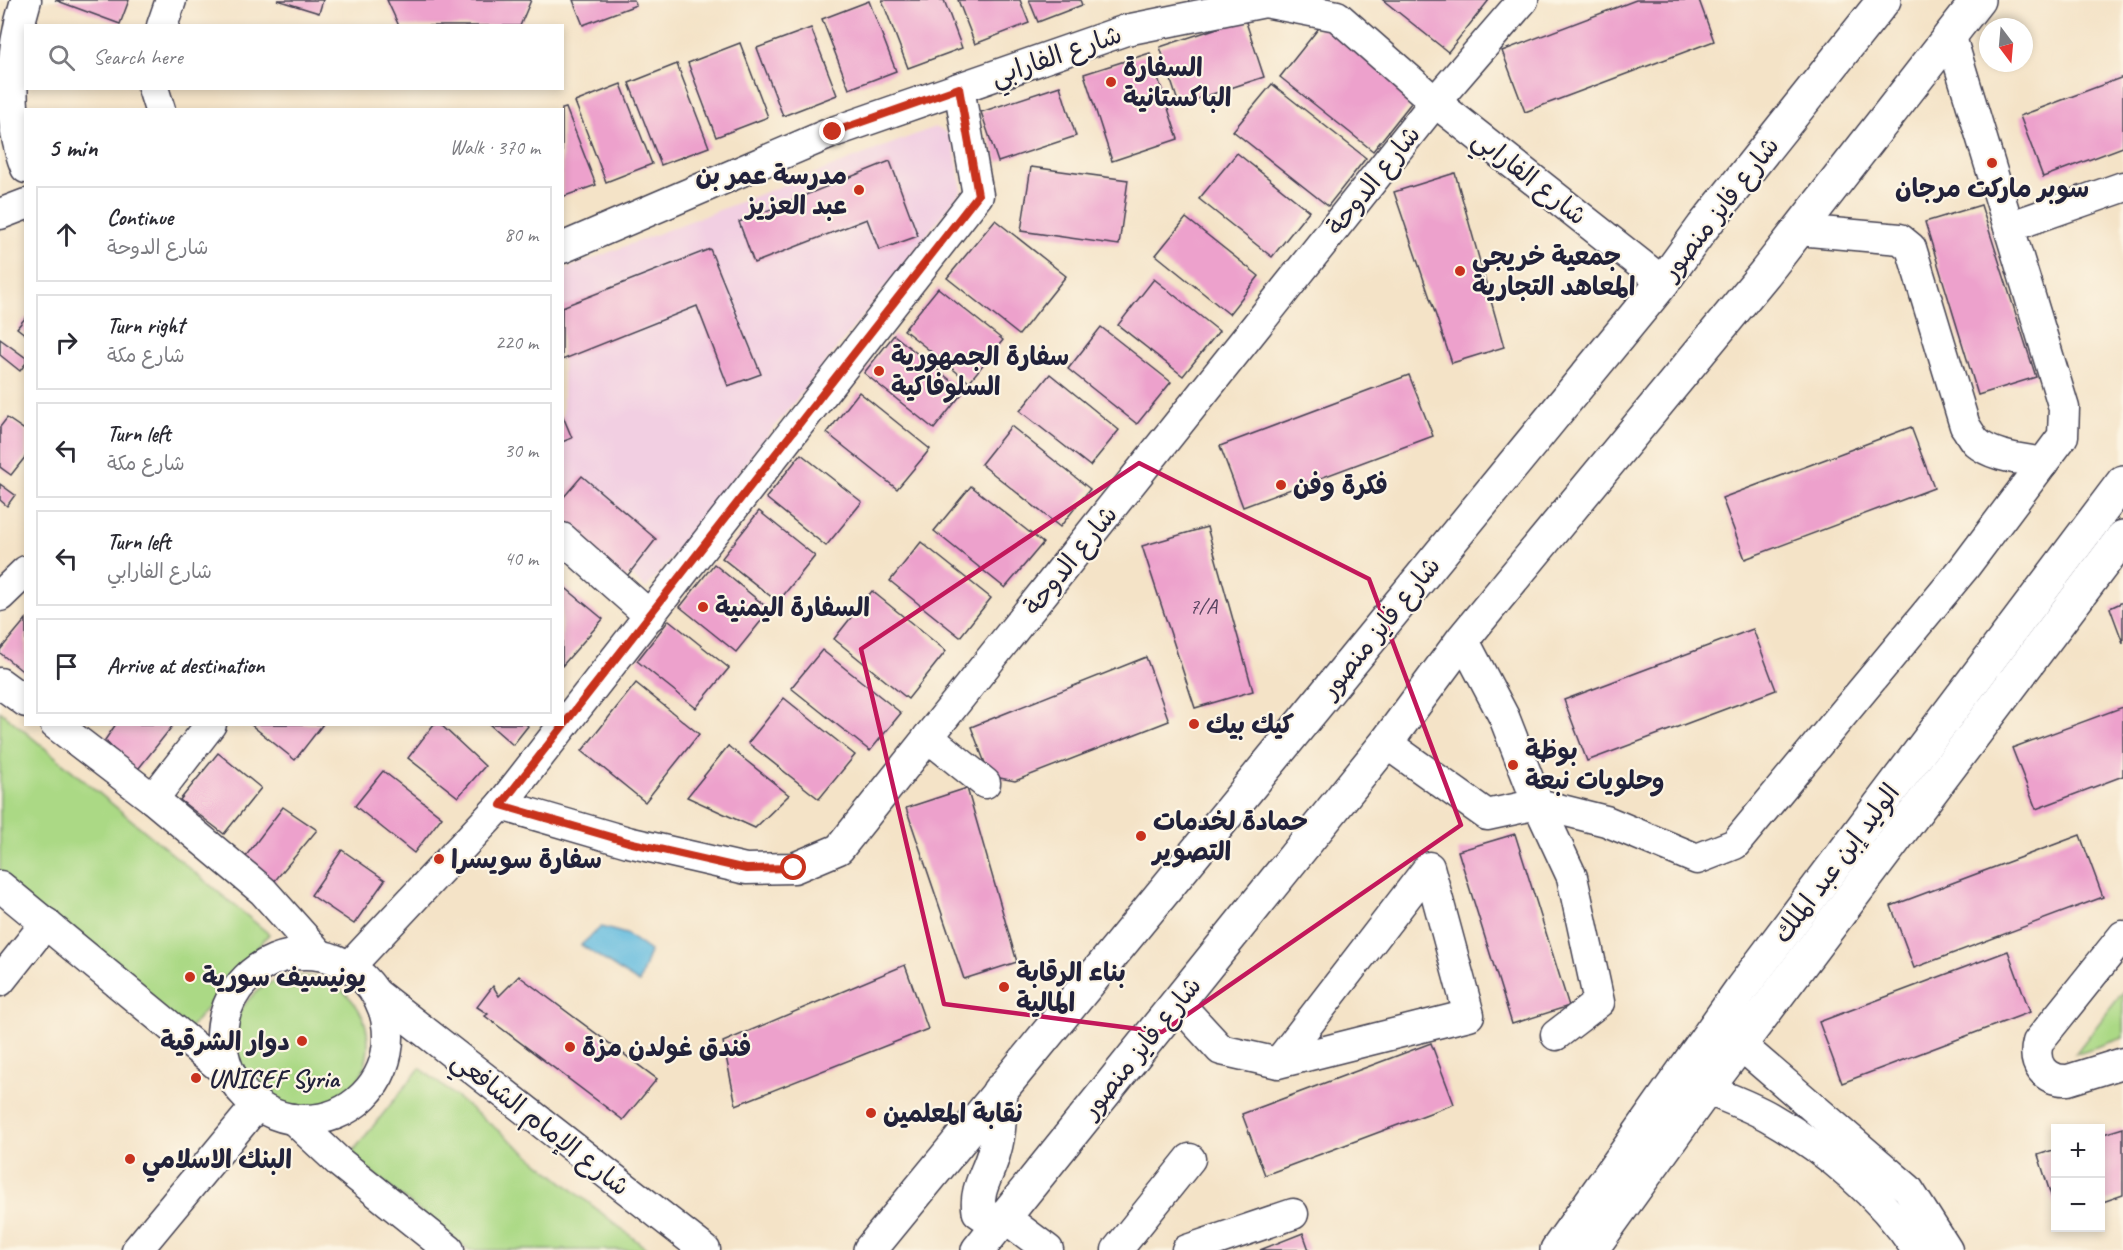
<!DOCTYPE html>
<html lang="en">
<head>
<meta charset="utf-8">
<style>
	body { margin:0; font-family:Caveat,"Playpen Sans Arabic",sans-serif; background:#f7f7f7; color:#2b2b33 }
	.controls { position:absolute; right:18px; bottom:18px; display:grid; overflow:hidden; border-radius:0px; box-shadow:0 3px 9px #0003 }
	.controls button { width:54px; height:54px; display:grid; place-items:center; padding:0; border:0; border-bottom:2px solid #e1e1e2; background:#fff; color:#2b2b33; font:30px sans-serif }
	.compass { position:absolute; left:1979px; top:18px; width:54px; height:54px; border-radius:50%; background:#fff; box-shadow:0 3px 9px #0003; rotate:164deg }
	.stop { position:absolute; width:18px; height:18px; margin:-14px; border:4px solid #c8321e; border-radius:50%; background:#fff }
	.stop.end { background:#c8321e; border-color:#fff; box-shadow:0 2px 6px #0008 }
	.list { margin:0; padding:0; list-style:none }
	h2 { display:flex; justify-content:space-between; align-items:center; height:78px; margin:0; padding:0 24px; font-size:26px }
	h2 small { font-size:20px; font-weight:400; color:#7c7c81 }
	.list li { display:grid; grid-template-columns:39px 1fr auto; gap:18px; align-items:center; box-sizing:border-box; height:96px; margin:0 12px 12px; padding:0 12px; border:2px solid #e1e1e2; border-radius:0px }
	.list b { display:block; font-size:22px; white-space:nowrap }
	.list p { margin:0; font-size:20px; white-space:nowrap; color:#7c7c81 }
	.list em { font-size:20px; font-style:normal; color:#7c7c81 }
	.icon { flex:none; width:33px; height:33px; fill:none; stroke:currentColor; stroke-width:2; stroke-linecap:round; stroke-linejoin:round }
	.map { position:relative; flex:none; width:2123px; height:1250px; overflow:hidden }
	.search { position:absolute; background:#fff; box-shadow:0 3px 9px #0003; left:24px; top:24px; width:540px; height:66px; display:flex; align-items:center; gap:15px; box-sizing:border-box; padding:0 21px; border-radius:0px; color:#7c7c81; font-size:22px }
	.panel { position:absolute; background:#fff; box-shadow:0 3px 9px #0003; left:24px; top:108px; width:540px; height:618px; border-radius:0px }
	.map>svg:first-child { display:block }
	.built { fill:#f2cfe2 }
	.green { fill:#abd985; stroke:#667e60; stroke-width:1.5 }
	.water { fill:#62bbdf; stroke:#426e8d; stroke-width:1.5 }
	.building { fill:#eda1cc }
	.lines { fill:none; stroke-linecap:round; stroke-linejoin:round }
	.minor-casing { stroke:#423f50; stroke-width:33 }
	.major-casing { stroke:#423f50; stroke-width:36 }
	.highway-casing { stroke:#423f50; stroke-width:36 }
	.minor { stroke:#fff; stroke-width:30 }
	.major { stroke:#fff; stroke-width:33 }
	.highway { stroke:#fff; stroke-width:33 }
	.route { stroke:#c8321e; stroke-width:8 }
	.marked { fill:none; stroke:#c2185b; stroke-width:4.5; stroke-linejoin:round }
	.poi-dot { fill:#c8321e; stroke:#fcf5e5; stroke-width:2 }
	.labels { text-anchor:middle; stroke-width:4.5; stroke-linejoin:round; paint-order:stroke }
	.number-label { font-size:22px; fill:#55425f }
	.street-label { font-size:26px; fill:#22223b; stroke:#fcf5e5 }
	.poi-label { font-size:26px; font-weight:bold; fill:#22223b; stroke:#fcf5e5; text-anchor:start }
</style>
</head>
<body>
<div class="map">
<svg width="2123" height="1250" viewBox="0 0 2123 1250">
	<rect width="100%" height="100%" fill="#fcf5e5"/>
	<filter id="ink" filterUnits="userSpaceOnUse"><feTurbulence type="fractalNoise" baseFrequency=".0167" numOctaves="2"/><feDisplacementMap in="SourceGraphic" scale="12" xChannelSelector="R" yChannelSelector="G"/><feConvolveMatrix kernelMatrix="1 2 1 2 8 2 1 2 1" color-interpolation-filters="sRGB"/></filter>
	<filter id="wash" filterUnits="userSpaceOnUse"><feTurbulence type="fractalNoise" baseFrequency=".008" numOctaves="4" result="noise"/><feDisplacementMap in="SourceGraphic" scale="24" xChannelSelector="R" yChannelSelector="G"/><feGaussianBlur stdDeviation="1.35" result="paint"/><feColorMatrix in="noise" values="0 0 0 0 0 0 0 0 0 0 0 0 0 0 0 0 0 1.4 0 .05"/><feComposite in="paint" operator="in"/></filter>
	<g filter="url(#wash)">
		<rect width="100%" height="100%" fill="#f4e3c7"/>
		<polygon class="built" points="935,127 947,133 954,147 962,190 646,589 563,513 563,270"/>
		<g class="green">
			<polygon points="0,711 269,934 184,1035 0,882"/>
			<circle cx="300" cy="1044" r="68"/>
			<polygon points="2123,992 2123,1038 2075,1054"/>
			<polygon points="420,1068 648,1250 468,1250 350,1155"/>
		</g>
		<polygon class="water" points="601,927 626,934 650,951 639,983 581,945"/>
		<g id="blocks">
			<g class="building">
				<polygon points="55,0 129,0 120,24"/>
				<polygon points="277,0 323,0 319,13"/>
				<polygon points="387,0 531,0 520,26 399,26"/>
				<polygon points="573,0 634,0 636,5 583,25"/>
				<polygon points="882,0 944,0 962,48 908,68"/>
				<polygon points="958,0 1020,0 1029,23 975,44"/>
				<polygon points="1029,0 1080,0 1082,5 1038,22"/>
				<polygon points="1383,0 1489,0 1448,52"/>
				<polygon points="1636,0 1699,0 1714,41 1525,112 1502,51"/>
				<polygon points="869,1 896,71 849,89 822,19"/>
				<polygon points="1245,19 1264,77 1179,105 1160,47"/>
				<polygon points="1322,24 1415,98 1373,151 1280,77"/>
				<polygon points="811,28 837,95 783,116 757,48"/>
				<polygon points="740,43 768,117 716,137 688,63"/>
				<polygon points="1150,53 1178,139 1112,161 1084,74"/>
				<polygon points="677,64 709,147 661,165 629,83"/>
				<polygon points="2123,77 2123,147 2043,177 2020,116"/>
				<polygon points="621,84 652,164 606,182 575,102"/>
				<polygon points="1272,84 1366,158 1328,206 1233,131"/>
				<polygon points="1060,86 1076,136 998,162 981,112"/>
				<polygon points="566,108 596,185 562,197 562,109"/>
				<polygon points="1237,153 1309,211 1272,257 1199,199"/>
				<polygon points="890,161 918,236 879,250 867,219 754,263 739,222"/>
				<polygon points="1031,167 1128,180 1119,245 1021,231"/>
				<polygon points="1455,173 1504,347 1452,363 1394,192"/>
				<polygon points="1981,205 2036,377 1978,395 1925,222"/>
				<polygon points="1186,218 1259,276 1229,314 1156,255"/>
				<polygon points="995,220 1066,276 1019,335 947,278"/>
				<polygon points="710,249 761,374 728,386 697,306 562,360 562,307"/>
				<polygon points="1154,279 1219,331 1183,376 1118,325"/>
				<polygon points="938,288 1003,340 969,382 904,330"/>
				<polygon points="26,317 26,335 17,328"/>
				<polygon points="1101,327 1171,382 1137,424 1068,369"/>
				<polygon points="894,335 964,391 934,429 864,373"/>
				<polygon points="0,339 26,358 26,363 20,371 0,355"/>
				<polygon points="1050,374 1119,430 1090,466 1020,411"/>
				<polygon points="1409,375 1433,436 1243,507 1220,446"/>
				<polygon points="859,392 930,449 897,489 827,433"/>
				<polygon points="562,414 572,438 562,442"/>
				<polygon points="7,418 26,431 26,456 11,475 0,467 0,427"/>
				<polygon points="1011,426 1090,489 1060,527 981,464"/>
				<polygon points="1911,427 1934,488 1745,559 1722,498"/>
				<polygon points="801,454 862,502 826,546 766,498"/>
				<polygon points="582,476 656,539 621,584 562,532 562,499"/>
				<polygon points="0,484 15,495 7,506 0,500"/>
				<polygon points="971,486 1043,543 1005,588 934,531"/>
				<polygon points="759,511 815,556 778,602 722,558"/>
				<polygon points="1207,527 1253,691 1195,708 1142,546"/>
				<polygon points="921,542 991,598 960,637 890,581"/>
				<polygon points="714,564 770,610 736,652 680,607"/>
				<polygon points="562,585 603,619 562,666"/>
				<polygon points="872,591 946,651 908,699 834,639"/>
				<polygon points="2123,602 2123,643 2110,608"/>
				<polygon points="26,619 26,674 0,653 0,650"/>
				<polygon points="669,620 729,668 696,708 637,661"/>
				<polygon points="1753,629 1776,690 1587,761 1564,700"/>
				<polygon points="822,650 901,713 870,751 791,688"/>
				<polygon points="1146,657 1169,721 1015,781 990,776 971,727"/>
				<polygon points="636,683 699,734 645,802 582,751"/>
				<polygon points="784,698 855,755 819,799 748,743"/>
				<polygon points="2123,707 2123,776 2036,809 2012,748"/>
				<polygon points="116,724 174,724 135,773 105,740"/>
				<polygon points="250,724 323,724 295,760"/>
				<polygon points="434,724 440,724 485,766 458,797 408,758"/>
				<polygon points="489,724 526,724 528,726 513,745"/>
				<polygon points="728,746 789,795 755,828 687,797"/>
				<polygon points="218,753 261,788 224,834 180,800"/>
				<polygon points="383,771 442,817 414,853 355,806"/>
				<polygon points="967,788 1017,962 964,979 906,808"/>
				<polygon points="283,807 317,830 273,883 242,861"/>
				<polygon points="1515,834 1569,1006 1512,1024 1458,851"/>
				<polygon points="2080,835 2103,897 1914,968 1891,906"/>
				<polygon points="342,850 385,880 354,924 311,895"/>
				<polygon points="2008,951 2030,1012 1842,1083 1819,1022"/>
				<polygon points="905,965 928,1029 736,1105 723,1042"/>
				<polygon points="519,976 657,1079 623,1120 485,1016 488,1014 477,1007 493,986 499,996"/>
				<polygon points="1431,1043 1454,1104 1265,1175 1242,1114"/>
				<polygon points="2123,1128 2123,1195 2100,1203 2100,1135"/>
				<polygon points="2056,1149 2056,1208 2055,1208 2038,1155"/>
				<polygon points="1303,1233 1309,1250 1260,1250"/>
			</g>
		</g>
	</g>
	<g filter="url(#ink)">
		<use href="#blocks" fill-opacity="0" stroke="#423f50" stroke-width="1.5"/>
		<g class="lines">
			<defs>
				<g id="minor">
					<polyline points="162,26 171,0"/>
					<polyline points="153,88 160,110"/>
					<path d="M 26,168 C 6,118 10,51 26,0"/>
					<polyline points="0,214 26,204"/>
					<polyline points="2009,227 2123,187"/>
					<path d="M 1798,230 L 1900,239 L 1911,248 L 1965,426 C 1969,431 1972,438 1976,442 C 1992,457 2022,459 2043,463"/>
					<polyline points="562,248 833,132 1126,30 1265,2 1337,16 1435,102 1663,282"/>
					<polyline points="562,538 650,616"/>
					<polyline points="0,596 26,571"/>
					<polyline points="1463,639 1504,717 1538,804 1606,821 1697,859 1735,844 1964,568 2063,436 2064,408 1950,34"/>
					<polyline points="0,683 26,702"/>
					<polyline points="55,724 153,799 263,891 320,955"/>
					<polyline points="928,737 985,783"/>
					<polyline points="1386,743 1487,815 1538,804 1572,877 1599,1002 1556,1035"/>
					<polyline points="153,799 211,724"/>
					<polyline points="501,805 628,842 746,869 794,868 839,849 1435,102 1523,0"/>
					<polyline points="0,886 233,1078"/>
					<path d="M 2123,936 L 2038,1042 C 2032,1064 2044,1081 2068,1080 L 2123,1063"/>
					<circle cx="305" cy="1037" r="83"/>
					<polyline points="350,966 501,805 978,195 959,88"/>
					<polyline points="0,981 46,923"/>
					<polyline points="378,995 705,1250"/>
					<polyline points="1177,1002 1221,1050 1278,1063 1469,1015 1429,867 1278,1063"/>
					<polyline points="1722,1029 1908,1189 1947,1250"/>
					<path d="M 1685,1080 C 1712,1093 1743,1102 1769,1117 C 1825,1149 1881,1195 1917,1250"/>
					<polyline points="293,1119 339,1162 449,1250"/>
					<polyline points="1004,1217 1048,1250"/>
					<polyline points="137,1250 257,1105"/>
					<polyline points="1117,1250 1190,1159"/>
					<polyline points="1187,1250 1293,1214"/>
				</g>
				<g id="major">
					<polyline points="1557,1250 1742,988 2123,482"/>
					<polyline points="1591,1250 1706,1090 2123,537"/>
				</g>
				<g id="highway">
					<path d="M 999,1091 C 1000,1112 1000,1132 994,1152 C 989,1173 975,1189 979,1211 C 987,1217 993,1220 1004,1217"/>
					<polyline points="870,1250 1663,282 1703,227 1884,0"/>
					<polyline points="978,1250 1386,743 1463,639 1765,273 1978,0"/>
				</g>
			</defs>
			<use href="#minor" class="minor-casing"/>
			<use href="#major" class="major-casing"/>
			<use href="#highway" class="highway-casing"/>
			<use href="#minor" class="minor"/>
			<use href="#major" class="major"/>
			<use href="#highway" class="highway"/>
		</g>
	</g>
	<g class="lines" filter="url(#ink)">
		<polyline class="route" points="794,868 746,869 628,842 501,805 978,195 959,88 833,132"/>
	</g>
	<path class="marked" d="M 1139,463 L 1369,579 L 1461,825 L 1162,1032 L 944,1004 L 861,649 Z"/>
	<g class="poi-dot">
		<circle cx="1111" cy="82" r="6"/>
		<circle cx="1992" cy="163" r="6"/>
		<circle cx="859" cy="190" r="6"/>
		<circle cx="1460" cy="271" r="6"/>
		<circle cx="879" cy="371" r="6"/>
		<circle cx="1281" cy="485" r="6"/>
		<circle cx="703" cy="607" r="6"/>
		<circle cx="1194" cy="724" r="6"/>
		<circle cx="1513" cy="765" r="6"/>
		<circle cx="1141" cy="836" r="6"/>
		<circle cx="439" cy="859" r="6"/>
		<circle cx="190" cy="977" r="6"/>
		<circle cx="1004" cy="987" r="6"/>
		<circle cx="302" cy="1041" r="6"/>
		<circle cx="570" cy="1047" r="6"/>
		<circle cx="196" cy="1078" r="6"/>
		<circle cx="871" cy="1113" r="6"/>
		<circle cx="130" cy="1159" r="6"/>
	</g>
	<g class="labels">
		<g class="number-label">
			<text x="1203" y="613">7/A</text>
		</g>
		<g class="street-label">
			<text transform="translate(1056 55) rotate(-19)" y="9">شارع الفارابي</text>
			<text transform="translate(1530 177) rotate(38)" y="9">شارع الفارابي</text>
			<text transform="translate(1373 180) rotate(-51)" y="9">شارع الدوحة</text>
			<text transform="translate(1720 208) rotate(-52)" y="9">شارع فايز منصور</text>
			<text transform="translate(1070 560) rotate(-51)" y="9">شارع الدوحة</text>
			<text transform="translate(1380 627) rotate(-51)" y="9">شارع فايز منصور</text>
			<text transform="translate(1836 863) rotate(-53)" y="9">الوليد إبن عبد الملك</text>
			<text transform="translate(1141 1047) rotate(-51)" y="9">شارع فايز منصور</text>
			<text transform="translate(541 1123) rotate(38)" y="9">شارع الإمام الشافعي</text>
		</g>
		<g class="poi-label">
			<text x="1123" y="76">السفارة<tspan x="1123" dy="30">الباكستانية</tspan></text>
			<text x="847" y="184" text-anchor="end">مدرسة عمر بن<tspan x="847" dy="30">عبد العزيز</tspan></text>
			<text x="1992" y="197" text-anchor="middle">سوبر ماركت مرجان</text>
			<text x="1472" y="265">جمعية خريجي<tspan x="1472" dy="30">المعاهد التجارية</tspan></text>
			<text x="891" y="365">سفارة الجمهورية<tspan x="891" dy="30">السلوفاكية</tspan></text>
			<text x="1293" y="494">فكرة وفن</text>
			<text x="715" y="616">السفارة اليمنية</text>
			<text x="1206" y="733">كيك بيك</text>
			<text x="1525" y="759">بوظة<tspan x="1525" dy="30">وحلويات نبعة</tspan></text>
			<text x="1153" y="830">حمادة لخدمات<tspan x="1153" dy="30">التصوير</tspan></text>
			<text x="451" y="868">سفارة سويسرا</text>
			<text x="1016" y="981">بناء الرقابة<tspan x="1016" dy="30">المالية</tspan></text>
			<text x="202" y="986">يونيسيف سورية</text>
			<text x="290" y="1050" text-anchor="end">دوار الشرقية</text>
			<text x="582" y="1056">فندق غولدن مزة</text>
			<text x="208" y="1087">UNICEF Syria</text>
			<text x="883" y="1122">نقابة المعلمين</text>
			<text x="142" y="1168">البنك الاسلامي</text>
		</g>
	</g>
</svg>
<div class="controls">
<button>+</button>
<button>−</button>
</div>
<svg class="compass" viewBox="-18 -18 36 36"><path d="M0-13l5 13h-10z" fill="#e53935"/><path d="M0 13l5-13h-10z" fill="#7c7c81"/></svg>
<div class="stop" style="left:794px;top:868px"></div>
<div class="stop end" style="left:833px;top:132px"></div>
<div class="search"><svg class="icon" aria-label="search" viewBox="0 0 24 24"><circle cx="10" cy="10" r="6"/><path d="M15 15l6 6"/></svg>Search here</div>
<section class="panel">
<h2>5 min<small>Walk · 370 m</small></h2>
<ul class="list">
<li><svg class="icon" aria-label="ahead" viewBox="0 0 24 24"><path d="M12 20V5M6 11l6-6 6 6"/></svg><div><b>Continue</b><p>شارع الدوحة</p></div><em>80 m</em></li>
<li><svg class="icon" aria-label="right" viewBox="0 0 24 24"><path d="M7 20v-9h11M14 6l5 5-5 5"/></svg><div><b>Turn right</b><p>شارع مكة</p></div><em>220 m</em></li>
<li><svg class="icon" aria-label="left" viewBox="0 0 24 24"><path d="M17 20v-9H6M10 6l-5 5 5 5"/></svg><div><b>Turn left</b><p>شارع مكة</p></div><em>30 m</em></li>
<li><svg class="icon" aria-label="left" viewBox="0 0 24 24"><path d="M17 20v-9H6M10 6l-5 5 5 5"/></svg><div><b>Turn left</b><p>شارع الفارابي</p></div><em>40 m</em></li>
<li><svg class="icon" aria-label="arrive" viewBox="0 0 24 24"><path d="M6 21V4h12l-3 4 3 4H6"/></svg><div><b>Arrive at destination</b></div></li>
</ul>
</section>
</div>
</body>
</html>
